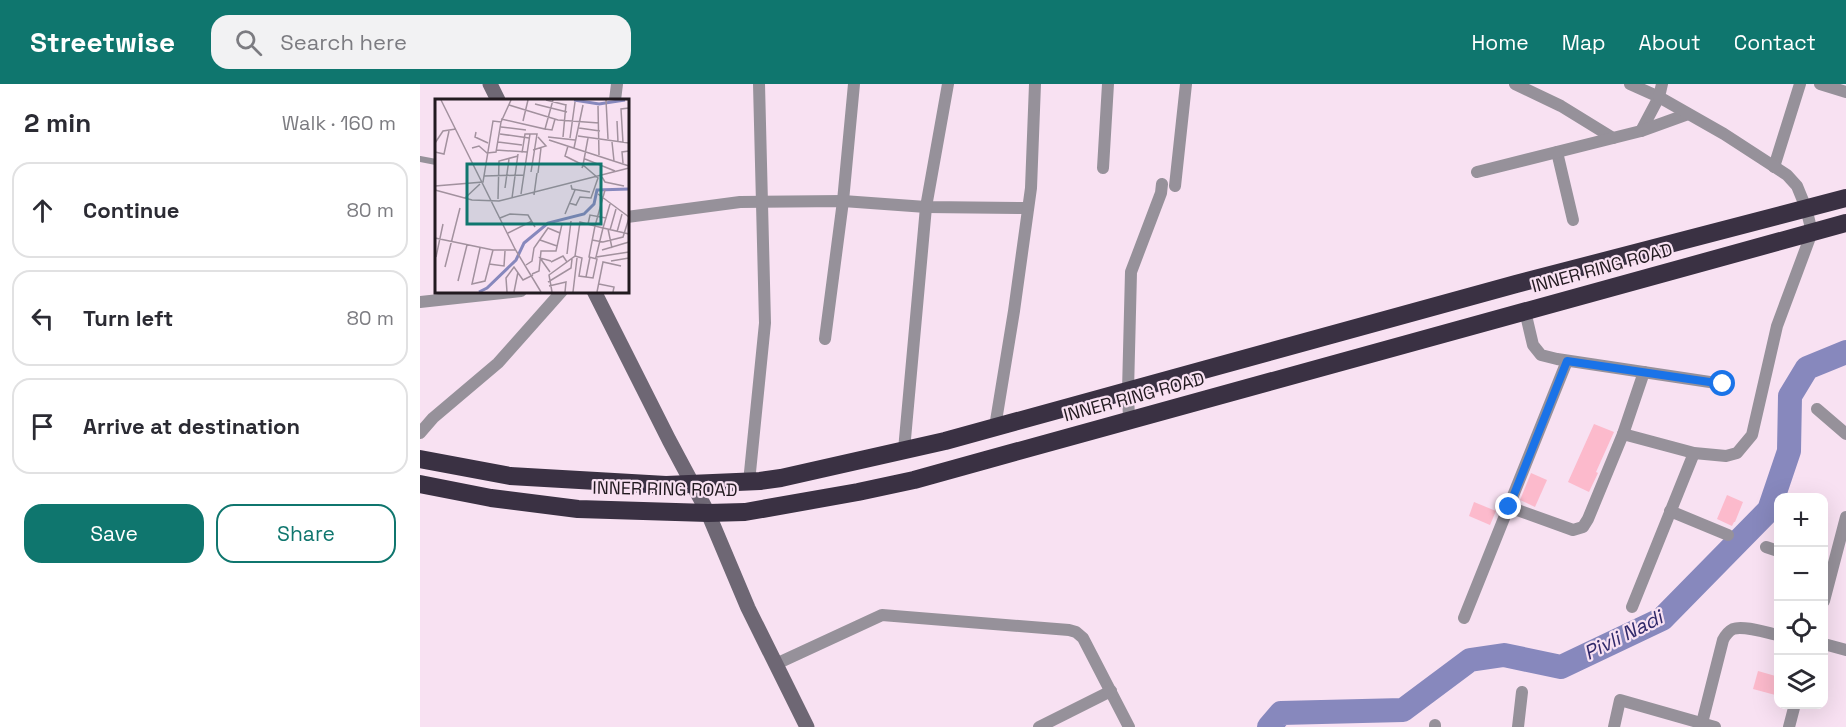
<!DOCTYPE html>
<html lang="en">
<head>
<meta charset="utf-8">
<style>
	body { margin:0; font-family:"Space Grotesk",sans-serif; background:#f2f2f3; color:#2b2b33 }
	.controls { position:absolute; right:18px; bottom:18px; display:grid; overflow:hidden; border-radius:12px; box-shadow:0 6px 24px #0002 }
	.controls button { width:54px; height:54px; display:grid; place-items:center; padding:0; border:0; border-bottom:2px solid #e1e1e2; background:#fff; color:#2b2b33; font:30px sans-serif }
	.stop { position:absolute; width:18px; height:18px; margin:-14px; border:4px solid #1a73e8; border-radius:50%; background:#fff }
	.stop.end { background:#1a73e8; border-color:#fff; box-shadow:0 2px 6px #0008 }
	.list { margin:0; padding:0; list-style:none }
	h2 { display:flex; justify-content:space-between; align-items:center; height:78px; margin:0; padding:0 24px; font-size:26px }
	h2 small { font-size:20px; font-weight:400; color:#7c7c81 }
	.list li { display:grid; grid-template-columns:39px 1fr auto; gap:18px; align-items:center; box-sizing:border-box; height:96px; margin:0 12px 12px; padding:0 12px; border:2px solid #e1e1e2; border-radius:18px }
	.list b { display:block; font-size:22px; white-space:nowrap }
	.list em { font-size:20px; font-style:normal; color:#7c7c81 }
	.actions { display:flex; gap:12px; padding:18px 24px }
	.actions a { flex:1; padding:14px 0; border:2px solid #0f766e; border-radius:18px; text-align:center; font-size:21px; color:#0f766e }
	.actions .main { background:#0f766e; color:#fff }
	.icon { flex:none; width:33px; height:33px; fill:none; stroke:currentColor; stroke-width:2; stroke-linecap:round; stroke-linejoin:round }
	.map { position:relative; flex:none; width:1426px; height:643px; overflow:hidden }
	header { display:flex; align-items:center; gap:36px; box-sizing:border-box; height:84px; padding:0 30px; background:#0f766e; color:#fff }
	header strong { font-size:28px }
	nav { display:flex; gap:33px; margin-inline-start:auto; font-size:21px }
	.search { width:420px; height:54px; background:#f2f2f3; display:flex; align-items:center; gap:15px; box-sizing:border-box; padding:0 21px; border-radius:18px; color:#7c7c81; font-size:22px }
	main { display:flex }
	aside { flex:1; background:#fff }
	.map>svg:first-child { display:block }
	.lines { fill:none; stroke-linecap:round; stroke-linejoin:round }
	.river { stroke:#8788bd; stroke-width:24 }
	.building { fill:#fcbacc }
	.lane { stroke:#96919a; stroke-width:6 }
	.street { stroke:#96919a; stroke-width:12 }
	.secondary { stroke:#6e6774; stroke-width:15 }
	.highway { stroke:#3a3143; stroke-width:18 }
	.route { stroke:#1a73e8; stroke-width:8 }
	.labels { text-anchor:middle; stroke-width:4.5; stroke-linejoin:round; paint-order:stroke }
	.street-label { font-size:18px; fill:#221a20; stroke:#f8e1f2 }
	.water-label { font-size:20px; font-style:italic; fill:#30296a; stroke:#f8e1f2 }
	.inset-river { fill:none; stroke:#8788bd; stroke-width:3 }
	.inset-road { fill:none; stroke:#a2919e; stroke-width:1.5 }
	.view { fill:#0f766e; fill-opacity:0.15; stroke:#0f766e; stroke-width:3 }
	.inset-edge { fill:none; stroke:#221a20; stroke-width:3 }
</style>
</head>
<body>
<header>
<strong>Streetwise</strong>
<div class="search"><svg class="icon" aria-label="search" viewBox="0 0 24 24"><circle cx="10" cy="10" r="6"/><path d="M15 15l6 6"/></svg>Search here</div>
<nav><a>Home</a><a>Map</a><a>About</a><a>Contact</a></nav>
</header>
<main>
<aside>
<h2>2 min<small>Walk · 160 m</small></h2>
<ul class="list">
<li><svg class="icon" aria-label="ahead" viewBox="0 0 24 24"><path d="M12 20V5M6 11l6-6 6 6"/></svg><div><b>Continue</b></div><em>80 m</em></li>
<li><svg class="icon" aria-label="left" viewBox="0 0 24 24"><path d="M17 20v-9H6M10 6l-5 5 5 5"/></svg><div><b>Turn left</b></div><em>80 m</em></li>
<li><svg class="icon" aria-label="arrive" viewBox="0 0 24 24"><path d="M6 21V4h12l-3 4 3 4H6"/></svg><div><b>Arrive at destination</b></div></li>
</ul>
<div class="actions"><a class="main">Save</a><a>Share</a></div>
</aside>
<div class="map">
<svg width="1426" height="643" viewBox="0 0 1426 643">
	<rect width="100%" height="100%" fill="#f8e1f2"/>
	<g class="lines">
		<polyline class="river" points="849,643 861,629 983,626 1050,576 1084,571 1141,583 1242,535 1349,426 1369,367 1370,312 1387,284 1426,268"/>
	</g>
	<g class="building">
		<polygon points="1174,340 1194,348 1176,388 1178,389 1169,408 1148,398"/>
		<polygon points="1111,389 1127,396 1115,423 1100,416"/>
		<polygon points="1307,411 1323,418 1315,438 1314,438 1312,442 1297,435"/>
		<polygon points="1054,418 1076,427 1070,441 1049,432"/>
		<polygon points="1338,587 1359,593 1359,612 1333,605"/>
	</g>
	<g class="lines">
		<polyline class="lane" points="0,75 16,78"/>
		<g class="street">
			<polyline points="1095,0 1141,22 1193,54"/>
			<polyline points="1210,0 1239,13 1221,47"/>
			<polyline points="1400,0 1426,8"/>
			<polyline points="195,16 197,0"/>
			<polyline points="1137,68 1153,136"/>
			<polyline points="1354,83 1380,0"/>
			<polyline points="683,84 688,0"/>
			<polyline points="1057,88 1221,47 1268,30"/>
			<polyline points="755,102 766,0"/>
			<polyline points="207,133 320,118 423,117 506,123 608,124"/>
			<polyline points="0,218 101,207"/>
			<polyline points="1105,227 1113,261 1121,271 1137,275 1303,300"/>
			<polyline points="405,255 423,117 434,0"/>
			<polyline points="1397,325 1426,350"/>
			<polyline points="709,336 708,307 711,188 741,109 742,100"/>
			<polyline points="575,343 594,227 611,104 615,0"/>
			<polyline points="0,349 13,334 78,279 142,207"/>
			<polyline points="1203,350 1224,288"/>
			<polyline points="484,366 506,123 528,0"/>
			<polyline points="329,398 345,239 339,0"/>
			<polyline points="1089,423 1153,446 1163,443 1168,435 1203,350 1274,369 1306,372 1317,369 1332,351 1357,242 1392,148 1386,124 1377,102 1367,91 1304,50 1239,13 1242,0"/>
			<polyline points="1250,427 1308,451"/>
			<polyline points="1346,463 1358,467"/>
			<polyline points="1404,517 1426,433"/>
			<polyline points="1212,523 1274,369"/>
			<polyline points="1044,534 1147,277"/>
			<polyline points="1404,560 1426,566"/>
			<polyline points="356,580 462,531 649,546 656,548 663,554 709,643"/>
			<path d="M 1282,639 L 1303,556 C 1305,552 1309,547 1313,545 C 1323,541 1348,549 1358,551"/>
			<polyline points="619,643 691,607"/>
			<polyline points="1015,643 1015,641"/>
			<polyline points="1098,643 1102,608"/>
			<polyline points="1194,643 1200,616 1295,643"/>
			<polyline points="1369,643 1375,620"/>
		</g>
		<g class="secondary">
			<polyline points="70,0 78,16"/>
			<polyline points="174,207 249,356 288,429 328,524 387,643"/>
		</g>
		<g class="highway">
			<polyline points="0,375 90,392 246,401 340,397 361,394 525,357 1096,200 1426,114"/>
			<polyline points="0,400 71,414 158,425 288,429 325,428 438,408 494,396 566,376 1426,139"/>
		</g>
	</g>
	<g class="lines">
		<polyline class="route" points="1089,423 1147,277 1303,300"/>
	</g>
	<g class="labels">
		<g class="street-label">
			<text transform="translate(1182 184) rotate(-15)" y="6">INNER RING ROAD</text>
			<text transform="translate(714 313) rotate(-15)" y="6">INNER RING ROAD</text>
			<text transform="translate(245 405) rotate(1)" y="6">INNER RING ROAD</text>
		</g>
		<g class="water-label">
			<text transform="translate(1203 551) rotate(-27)" y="7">Pivli Nadi</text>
		</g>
	</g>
	<g transform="translate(15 15)">
		<rect width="194" height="194" fill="#f8e1f2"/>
		<path class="inset-river" d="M 139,1 L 164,5 L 190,1M 44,193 L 52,189 L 81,161 L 89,144 L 113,124 L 149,115 L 159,105 L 162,91 L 194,90"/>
		<path class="inset-road" d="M 6,1 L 80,150 L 106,193M 111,1 L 131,6M 171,1 L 173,40M 100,5 L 132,13M 74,6 L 123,21 L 164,24M 163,7 L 164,56M 66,20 L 110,30 L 118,1M 88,22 L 93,1M 182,22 L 183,43M 66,28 L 91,31M 144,29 L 165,32M 110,30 L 117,31 L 120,20M 41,33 L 40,38 L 53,44M 65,35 L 94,39M 143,37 L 194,44M 113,38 L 140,41M 128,38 L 131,5M 135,39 L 140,3M 114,41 L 194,67M 63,43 L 87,46M 177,43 L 179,62M 0,44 L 8,32 L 21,30M 188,44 L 186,10 L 194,9M 133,47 L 130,57 L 148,66 L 147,69M 37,49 L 44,47 L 52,54 L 61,53 L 66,23M 139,49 L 148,6M 61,51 L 92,53M 98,51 L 111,47 L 103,38M 0,53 L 9,55 L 14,32M 87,54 L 90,35 L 95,35M 150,60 L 180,72M 188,64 L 187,53 L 194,52M 103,74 L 106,49M 49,77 L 89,76M 167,78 L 170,83 L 189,87M 136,86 L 137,90 L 155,93M 0,87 L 48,83 L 58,22 L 66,23 L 76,1M 70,89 L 74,60M 0,91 L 37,101 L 64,102 L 194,69M 170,91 L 160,127 L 168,129 L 175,105M 86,95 L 95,35 L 102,35 L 96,73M 163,95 L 194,118M 99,96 L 102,74M 30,99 L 45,85M 77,99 L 83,55M 63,100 L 64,62 L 83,57M 134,104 L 141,106 L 145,98 L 156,99 L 163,79 L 148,66 L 153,39M 130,115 L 140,91M 65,119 L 75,115 L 93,116 L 100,128M 153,125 L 155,116 L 171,119M 173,130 L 177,149M 175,131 L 181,110M 182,133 L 187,115M 73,134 L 97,122M 194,135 L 168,129 L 161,158 L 194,153M 0,139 L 58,151 L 81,151M 105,141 L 122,147M 157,141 L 168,143 L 188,138 L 194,119M 45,149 L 37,185 L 50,182 L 58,151M 167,151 L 194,143M 132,155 L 136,122M 1,158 L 8,125M 176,162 L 194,159M 116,163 L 128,157 L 132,163M 54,165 L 69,167 L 70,152M 91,166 L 97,162 L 99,149 L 113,129 L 125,134M 10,168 L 25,109M 115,173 L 105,159 L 116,162M 97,175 L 104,172 L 106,152 L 121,152 L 127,125M 151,178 L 155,158M 23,182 L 32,146M 113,183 L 136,169 L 137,160M 164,185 L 179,188 L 178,193M 114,187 L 131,183 L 130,193M 72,193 L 71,179 L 79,168 L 88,181 L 98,176M 79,193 L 83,173M 117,193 L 114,176 L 140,157 L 145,123 L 160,127 L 154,158 L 162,160 L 158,179 L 144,177 L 147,159 L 140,157M 138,193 L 142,159M 162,193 L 168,163 L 186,167"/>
		<path class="view" d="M 32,65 L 166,65 L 166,125 L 32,125 Z"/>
		<rect width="194" height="194" class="inset-edge"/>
	</g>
</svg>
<div class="controls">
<button>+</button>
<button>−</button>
<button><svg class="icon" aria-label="locate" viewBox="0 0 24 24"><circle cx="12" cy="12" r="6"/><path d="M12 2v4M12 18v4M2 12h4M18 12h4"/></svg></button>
<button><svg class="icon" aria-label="layers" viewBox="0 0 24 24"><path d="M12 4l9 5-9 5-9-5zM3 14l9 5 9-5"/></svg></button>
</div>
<div class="stop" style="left:1303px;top:300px"></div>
<div class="stop end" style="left:1089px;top:423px"></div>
</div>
</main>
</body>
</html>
